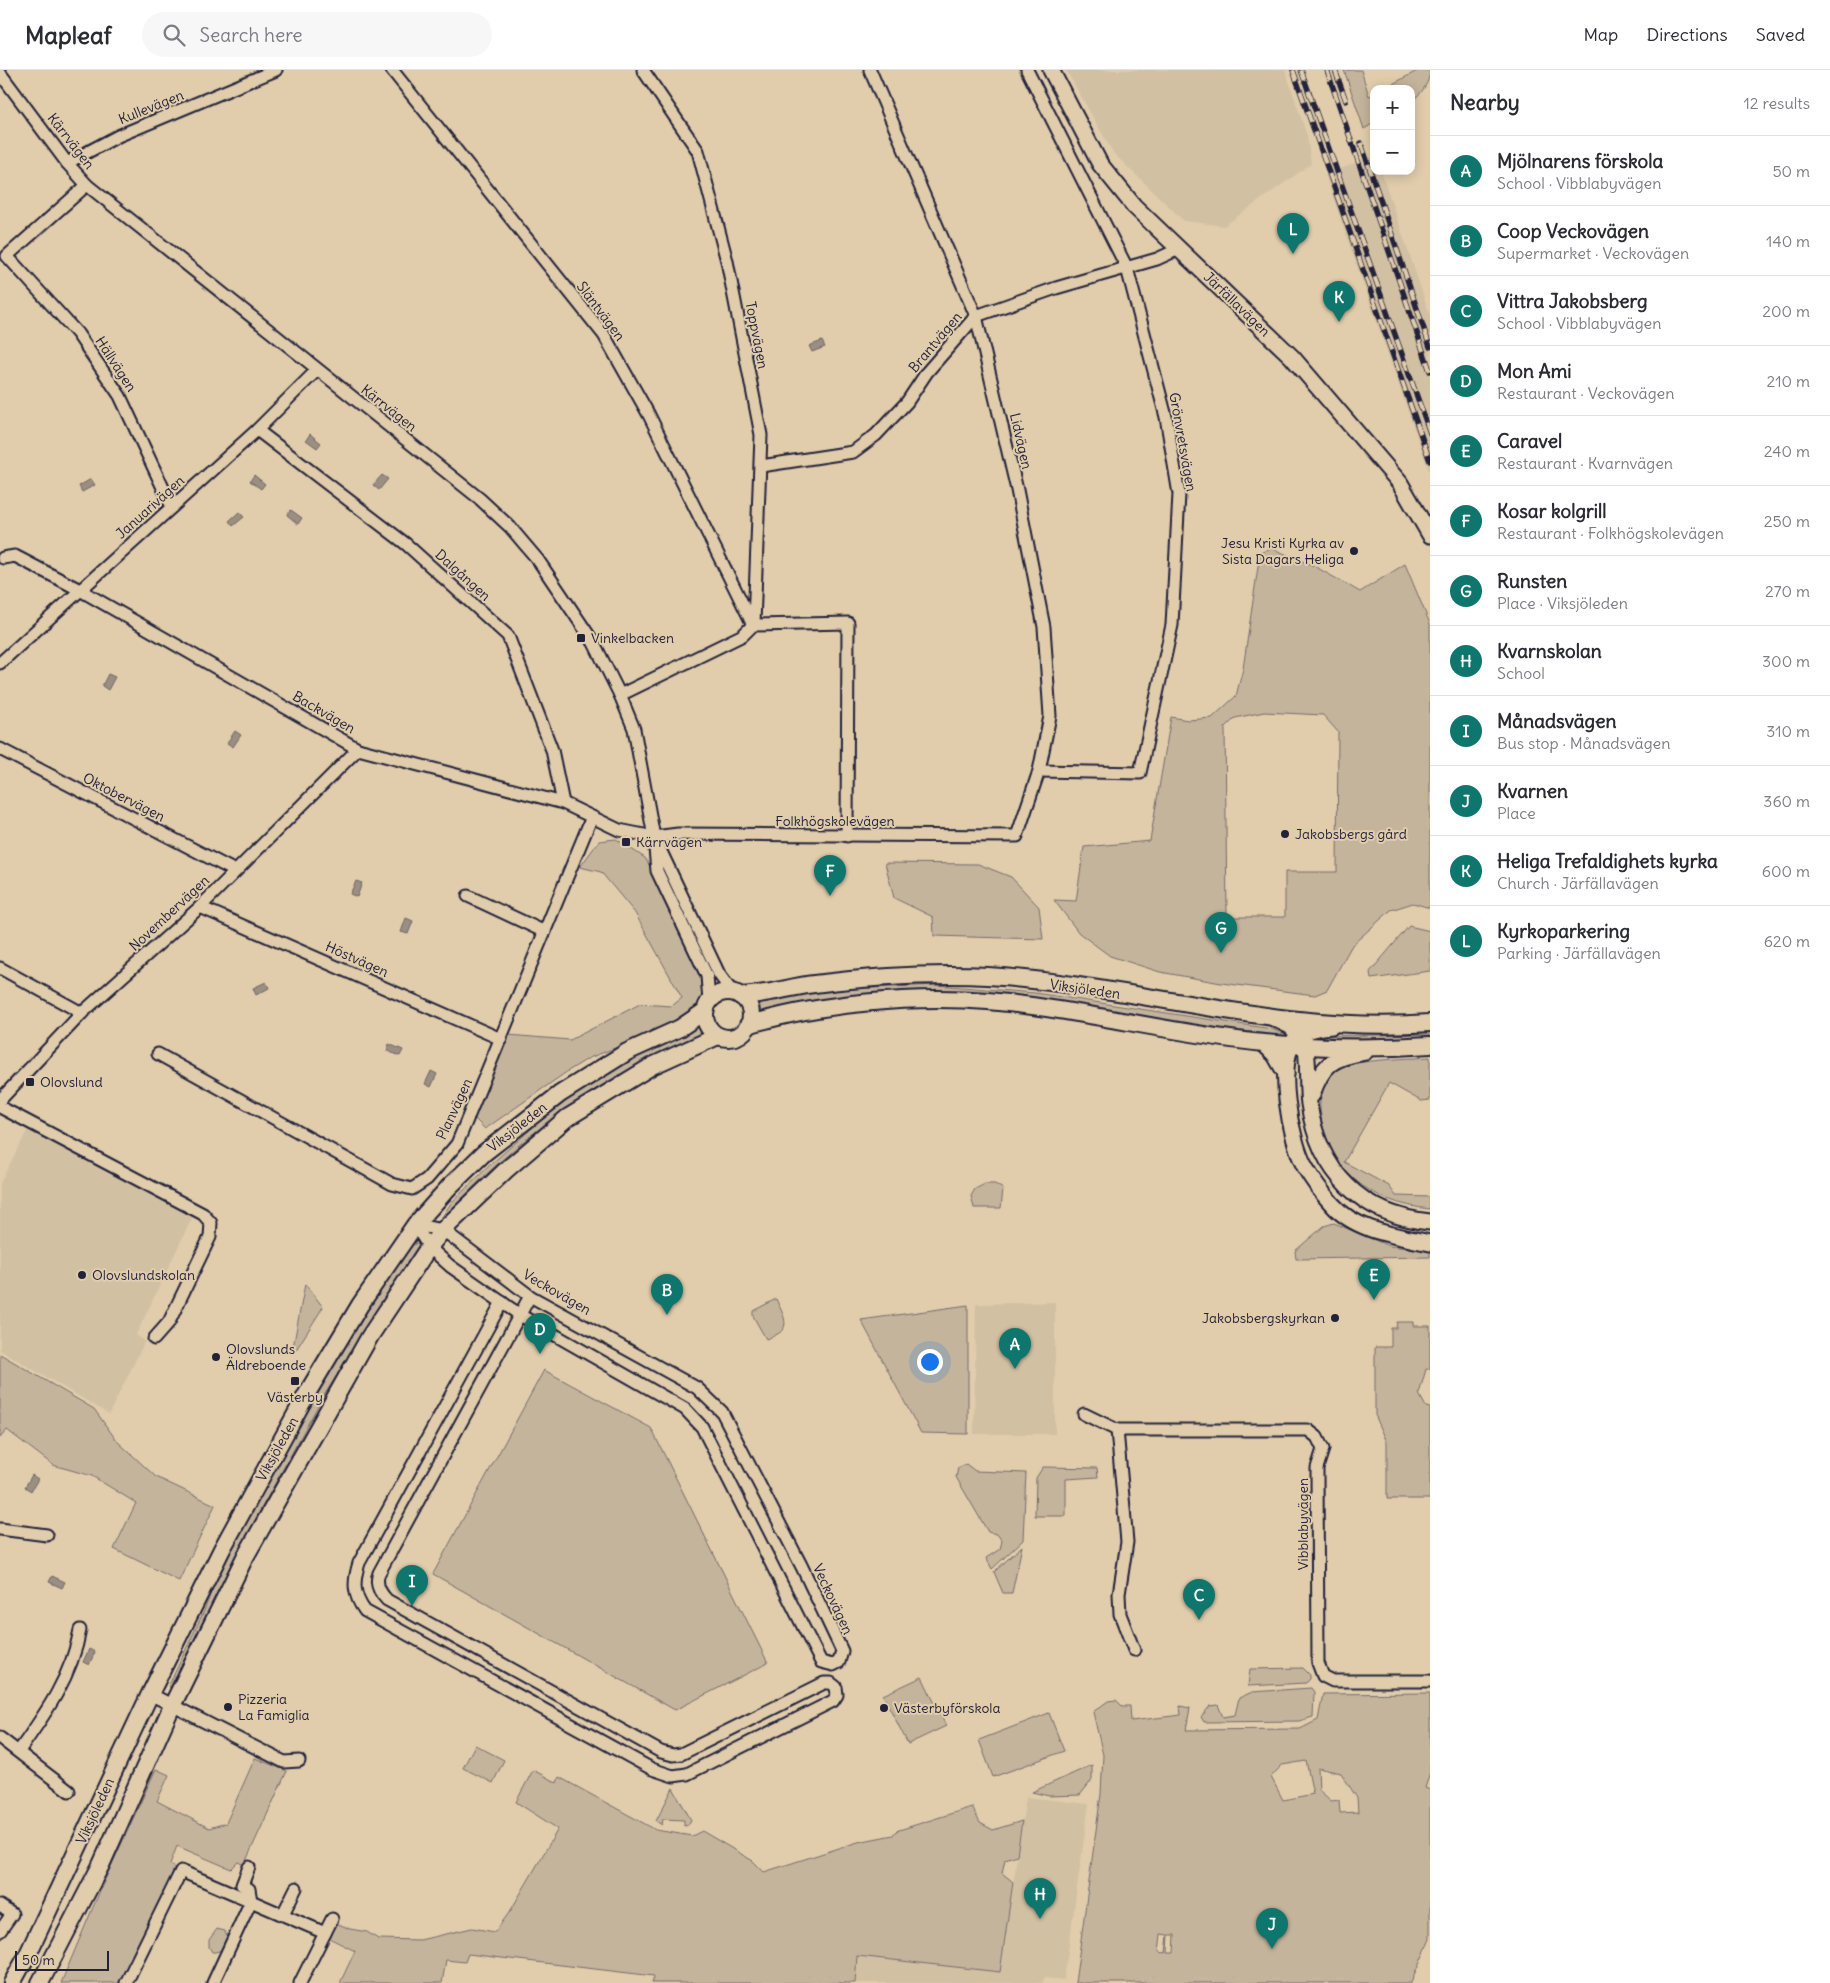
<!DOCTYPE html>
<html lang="en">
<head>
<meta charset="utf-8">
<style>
	body { margin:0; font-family:Delius,sans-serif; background:#f7f7f7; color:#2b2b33 }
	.controls { position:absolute; right:15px; top:15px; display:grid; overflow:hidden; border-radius:10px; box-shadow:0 2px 12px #0003 }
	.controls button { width:45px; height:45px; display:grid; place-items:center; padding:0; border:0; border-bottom:1px solid #e1e1e2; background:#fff; color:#2b2b33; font:25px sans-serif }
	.scale { position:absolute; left:15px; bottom:12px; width:94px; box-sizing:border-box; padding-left:5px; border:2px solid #22223b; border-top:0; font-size:14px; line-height:18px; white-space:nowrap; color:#22223b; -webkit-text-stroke:4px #e1cdac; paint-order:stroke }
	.you { position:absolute; left:929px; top:1291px; width:18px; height:18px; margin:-12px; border:4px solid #fff; border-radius:50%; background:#1a73e8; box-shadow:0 0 0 8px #1a73e833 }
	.badge { display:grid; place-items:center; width:32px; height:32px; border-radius:50%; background:#0f766e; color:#fff; font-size:16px; font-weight:700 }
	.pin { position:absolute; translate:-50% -41px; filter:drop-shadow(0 1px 2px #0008) }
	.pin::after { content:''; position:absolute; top:26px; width:18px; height:15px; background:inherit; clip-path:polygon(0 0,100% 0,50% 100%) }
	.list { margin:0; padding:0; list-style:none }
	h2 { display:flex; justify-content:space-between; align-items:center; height:65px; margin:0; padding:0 20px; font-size:21px }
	h2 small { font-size:16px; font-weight:400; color:#7c7c81 }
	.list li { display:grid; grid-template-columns:32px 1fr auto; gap:15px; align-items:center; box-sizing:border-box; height:70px; padding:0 20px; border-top:1px solid #e1e1e2 }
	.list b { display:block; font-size:19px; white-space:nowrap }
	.list p { margin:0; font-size:16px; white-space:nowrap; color:#7c7c81 }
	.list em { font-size:16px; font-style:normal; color:#7c7c81 }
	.icon { flex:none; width:28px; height:28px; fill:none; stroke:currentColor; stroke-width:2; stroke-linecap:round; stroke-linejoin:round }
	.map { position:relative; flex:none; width:1430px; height:1913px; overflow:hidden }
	header { display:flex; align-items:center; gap:30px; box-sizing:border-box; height:70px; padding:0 25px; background:#fff; border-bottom:1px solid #e1e1e2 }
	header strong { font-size:24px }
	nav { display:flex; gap:28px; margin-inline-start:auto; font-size:18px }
	.search { width:350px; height:45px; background:#f7f7f7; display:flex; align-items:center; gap:12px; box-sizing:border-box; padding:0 18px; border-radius:28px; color:#7c7c81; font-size:19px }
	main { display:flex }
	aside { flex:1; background:#fff }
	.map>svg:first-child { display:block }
	.built { fill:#d2c0a3 }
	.green { fill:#c5b49c; stroke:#746b6c; fill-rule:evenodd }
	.water { fill:#9b8f82; stroke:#6b6366 }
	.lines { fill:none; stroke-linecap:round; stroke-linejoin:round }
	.minor-casing { stroke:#22223b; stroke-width:15 }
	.tertiary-casing { stroke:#22223b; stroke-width:19 }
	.secondary-casing { stroke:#22223b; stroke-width:20 }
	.minor { stroke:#e1cdac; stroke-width:11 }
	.tertiary { stroke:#e1cdac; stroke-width:15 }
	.secondary { stroke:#e1cdac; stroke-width:16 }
	.rail-casing { stroke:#22223b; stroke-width:5.5 }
	.rail { stroke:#e1cdac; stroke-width:4; stroke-dasharray:11; stroke-linecap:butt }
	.poi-dot { fill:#22223b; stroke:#e1cdac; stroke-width:2 }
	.labels { text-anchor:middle; stroke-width:4; stroke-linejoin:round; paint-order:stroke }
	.street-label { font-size:14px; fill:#22223b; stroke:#e1cdac }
	.poi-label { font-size:14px; fill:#22223b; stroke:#e1cdac; text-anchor:start }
</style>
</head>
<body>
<header>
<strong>Mapleaf</strong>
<div class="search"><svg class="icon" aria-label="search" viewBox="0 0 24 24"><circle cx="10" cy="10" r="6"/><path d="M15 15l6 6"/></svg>Search here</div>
<nav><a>Map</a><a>Directions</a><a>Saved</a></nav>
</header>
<main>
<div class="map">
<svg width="1430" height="1913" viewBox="0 0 1430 1913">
	<rect width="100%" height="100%" fill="#e1cdac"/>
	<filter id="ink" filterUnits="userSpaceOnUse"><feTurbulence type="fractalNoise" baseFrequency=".02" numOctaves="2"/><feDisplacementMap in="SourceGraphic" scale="10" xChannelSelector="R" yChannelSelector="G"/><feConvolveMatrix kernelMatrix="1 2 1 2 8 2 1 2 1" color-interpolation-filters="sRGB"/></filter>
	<g filter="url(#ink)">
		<g class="built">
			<polygon points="1066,0 1285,0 1307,66 1311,94 1224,156 1184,151 1114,84"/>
			<polygon points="1374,86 1374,101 1381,101 1430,245 1430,404 1325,105"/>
			<polygon points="28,1059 193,1146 136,1265 145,1271 109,1344 0,1280 0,1113"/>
			<polygon points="1055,1232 1055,1364 974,1364 976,1234"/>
			<polygon points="1026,1727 1089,1734 1064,1910 1044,1908 1043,1913 855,1913 857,1886 1000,1902"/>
		</g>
		<g class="green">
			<polygon points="1344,0 1361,0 1369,26 1374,24 1374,53 1364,59"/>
			<path d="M 1419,0 L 1430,0 C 1430,12 1421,25 1411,31 L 1411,19 L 1383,19 Z"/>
			<path d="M 1271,478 L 1314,496 L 1360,522 L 1405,494 L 1430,554 L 1430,838 L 1413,833 L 1391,840 L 1352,875 L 1327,920 L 1315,925 L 1221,913 L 1160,902 L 1110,886 L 1079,863 L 1054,830 L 1076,831 L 1084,777 L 1150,771 L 1171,647 L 1188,650 L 1212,648 L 1236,626 L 1243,599 L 1260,483 ZM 1264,642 L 1323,645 L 1338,662 L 1337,802 L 1285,802 L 1285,847 L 1227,847 L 1225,658 L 1235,648 Z"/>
			<path d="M 616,769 L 645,788 L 655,805 L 701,903 C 706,924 700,937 685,951 L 589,988 L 568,1001 L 485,1059 L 474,1048 L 508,965 L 570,970 L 640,934 L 672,936 L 682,928 L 635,843 L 601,802 L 580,797 L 599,771 Z"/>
			<polygon points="885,793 978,794 1011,807 1039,837 1043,869 934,866 933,847 894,828"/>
			<polygon points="1409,856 1430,861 1430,901 1371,909 1370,902"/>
			<polygon points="937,915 1035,923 1272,959 1286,966 1221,960 987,925 760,946 760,932 829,920"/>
			<path d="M 700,951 L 701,956 L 708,965 C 604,1001 515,1069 442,1150 L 442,1147 L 451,1133 L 491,1094 L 555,1038 L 605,1005 Z"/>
			<polygon points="1430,964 1430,968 1314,968 1316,966"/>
			<path d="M 1430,987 L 1430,1030 L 1421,1031 L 1389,1013 L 1344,1092 L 1389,1116 L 1396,1126 L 1430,1127 L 1430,1139 C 1371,1133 1326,1101 1320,1039 C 1319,1026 1323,1009 1333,1001 C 1349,989 1408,989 1430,987 Z"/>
			<polygon points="985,1114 995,1114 1003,1119 1001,1138 974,1138 971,1126 975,1119"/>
			<polygon points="1334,1153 1389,1176 1430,1180 1430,1187 1296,1189 1295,1181 1324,1156"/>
			<polygon points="417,1173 419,1174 320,1332 261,1439 170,1618 169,1615 204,1541 218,1504 283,1384 322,1314 400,1188 411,1176"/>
			<polygon points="305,1214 323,1237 294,1283 292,1283"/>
			<path d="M 776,1229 C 786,1251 793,1260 766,1269 L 753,1246 L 753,1241 Z"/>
			<polygon points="968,1235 968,1364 921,1363 861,1250"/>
			<polygon points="1397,1252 1413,1252 1413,1256 1430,1256 1430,1299 1426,1299 1419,1324 1426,1337 1430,1338 1430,1429 1387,1429 1387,1372 1375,1345 1375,1277 1391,1277 1391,1258 1396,1258"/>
			<polygon points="0,1284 94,1339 117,1371 156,1407 215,1435 179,1511 114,1479 136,1433 92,1406 53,1395 7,1360 0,1368"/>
			<polygon points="544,1300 651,1358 768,1593 675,1640 433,1504"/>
			<polygon points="966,1394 975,1401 1026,1403 1023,1470 992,1499 986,1488 1000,1479 1002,1471 997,1464 988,1462 956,1407 958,1398"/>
			<polygon points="1043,1397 1097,1398 1098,1407 1066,1409 1066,1446 1035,1446 1036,1408"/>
			<polygon points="1022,1476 1012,1523 1003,1523 994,1502"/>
			<polygon points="1303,1598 1310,1605 1310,1609 1306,1613 1248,1616 1250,1599"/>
			<polygon points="922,1607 946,1656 908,1674 883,1625"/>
			<polygon points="1311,1618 1314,1622 1313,1647 1299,1651 1204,1652 1201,1647 1210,1636 1218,1635 1223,1647 1235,1645 1239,1628 1252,1622"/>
			<path d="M 1430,1623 L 1430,1702 L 1425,1718 L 1430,1720 L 1430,1869 L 1411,1913 L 1075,1913 L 1101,1724 L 1103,1685 L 1093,1642 L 1108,1631 L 1116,1630 L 1122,1636 L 1130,1636 L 1131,1651 L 1181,1645 L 1180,1636 L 1190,1638 L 1186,1660 L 1300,1659 L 1318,1650 L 1323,1624 ZM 1306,1691 L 1313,1724 L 1283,1730 L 1271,1707 L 1282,1695 ZM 1318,1698 L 1341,1703 L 1357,1728 L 1358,1742 L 1340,1743 L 1339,1730 L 1331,1731 L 1319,1720 ZM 1161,1864 L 1168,1865 L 1166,1883 L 1159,1882 ZM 1169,1865 L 1175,1865 L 1174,1883 L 1168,1883 Z"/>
			<polygon points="1049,1643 1064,1681 993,1707 979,1670"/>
			<polygon points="475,1675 504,1690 493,1713 463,1698"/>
			<polygon points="255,1688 287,1701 244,1795 238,1792 231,1799 177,1776 170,1794 178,1800 124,1913 61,1913 102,1816 156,1699 169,1705 157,1731 209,1758 226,1753"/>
			<polygon points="1092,1695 1092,1710 1080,1725 1049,1726 1032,1722"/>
			<polygon points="533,1700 557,1713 559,1707 656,1760 692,1766 702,1761 753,1791 764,1802 858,1772 893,1765 896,1761 972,1737 980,1753 993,1760 1022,1751 1017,1785 1005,1789 1002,1803 1013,1812 1000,1902 857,1886 855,1913 652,1913 654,1906 468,1884 465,1892 446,1890 442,1913 340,1913 355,1881 325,1866 329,1850 350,1859 367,1862 378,1869 420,1870 472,1858 495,1862 511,1840 558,1759 516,1732"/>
			<polygon points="673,1718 691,1750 688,1755 684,1756 684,1750 663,1749 662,1755 656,1751"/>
			<path d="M 217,1859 L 225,1861 L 227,1868 C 226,1876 221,1883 212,1882 L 209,1877 L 209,1870 Z"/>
		</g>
		<g class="water">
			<polygon points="822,271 825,277 812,282 809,276"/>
			<polygon points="310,364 321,373 317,378 306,370"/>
			<polygon points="254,405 265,414 261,419 250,411"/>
			<polygon points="382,405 388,409 379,420 373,415"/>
			<polygon points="91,409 95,415 82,422 79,416"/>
			<polygon points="291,440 302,448 298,454 287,445"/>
			<polygon points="239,442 244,447 233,456 229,451"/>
			<polygon points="108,604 115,607 108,620 102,616"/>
			<polygon points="235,661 241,665 233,677 227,673"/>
			<polygon points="356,811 362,813 357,827 350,824"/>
			<polygon points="406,848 413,851 408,864 401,862"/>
			<polygon points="266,912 269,918 256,925 253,918"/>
			<polygon points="389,974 403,980 400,986 387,981"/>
			<polygon points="431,1001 437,1004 431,1017 425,1014"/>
			<polygon points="32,1405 38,1409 31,1421 25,1417"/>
			<polygon points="52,1506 65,1512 62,1518 49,1512"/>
			<polygon points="89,1579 95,1582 89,1595 83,1592"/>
		</g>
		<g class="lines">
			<defs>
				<g id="minor">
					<polyline points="392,0 604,265 649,345 753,555"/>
					<polyline points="643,0 698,81 727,191 761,365 754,554"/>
					<polyline points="1027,0 1127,198 1166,347 1179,424 1172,555 1140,703 1039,701"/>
					<polyline points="0,3 67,93 87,115 480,429 510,457 538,490 594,573 620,625 634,659 654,767 657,801 707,906 709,931"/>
					<polyline points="67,93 118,66 276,0"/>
					<polyline points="87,115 7,186 77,263 120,326 172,437"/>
					<polyline points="257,360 406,474 508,566 552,680 563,733"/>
					<polyline points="761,396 853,382 876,365 907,332 927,302 976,246 1056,218 1157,189 1179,179"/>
					<polyline points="3,488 15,486 80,520 358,679 563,733 619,760 654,767 678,764 1017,766 1039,701 1050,646 1044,557 1017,420 976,246 870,0"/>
					<polyline points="0,593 257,360 317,300"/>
					<polyline points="620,625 743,565 753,555 848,553 847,766"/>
					<polyline points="0,679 235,801"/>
					<polyline points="656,771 719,904 732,922"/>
					<polyline points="468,826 545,862"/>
					<polyline points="200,837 501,969"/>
					<polyline points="0,898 82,943"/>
					<polyline points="158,984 392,1114 412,1119 427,1109 457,1074 591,749"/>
					<polyline points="0,1030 82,943 200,837 358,679"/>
					<polyline points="0,1037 203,1144 211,1153 210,1167 169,1252 154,1269"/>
					<polygon points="415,1155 443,1160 530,1226 697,1318 722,1342 802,1497 842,1581 839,1592 833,1595 821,1592 702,1357 685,1339 520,1245 450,1196 429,1177"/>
					<path d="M 502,1232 L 359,1493 C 353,1512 353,1525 365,1541 L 652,1699 L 673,1706 L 687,1704 L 833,1631 L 837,1625 L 836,1617 L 831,1613 L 824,1613 L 681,1684 L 673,1685 L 661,1682 L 387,1530 C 379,1522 375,1513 379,1503 L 530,1226"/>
					<polyline points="1084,1344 1117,1360"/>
					<polyline points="0,1459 47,1465"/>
					<polyline points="1134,1580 1120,1544 1119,1524 1127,1472 1117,1360 1308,1360 1317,1367 1323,1379 1317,1398 1318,1593 1323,1606 1333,1611 1430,1611"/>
					<polyline points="150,1624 284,1692 299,1691"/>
					<polyline points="0,1668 69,1721"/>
					<path d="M 19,1681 C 46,1643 72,1606 80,1560"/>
					<polyline points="0,1836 12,1844 0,1861"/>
					<polyline points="283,1844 296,1818"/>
					<polyline points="126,1913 181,1801 251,1831 249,1819 242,1815 249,1797"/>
					<polyline points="213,1913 251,1831 325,1863"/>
					<polyline points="300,1913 332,1849"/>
				</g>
				<g id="tertiary">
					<polyline points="1051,0 1100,94 1134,136 1292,287 1400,413 1430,465"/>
					<path d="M 1273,948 L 1290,956 L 1304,969 C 1310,990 1306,1013 1309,1034 C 1319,1102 1361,1145 1430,1152"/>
					<path d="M 1332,956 C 1320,957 1306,959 1297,967 C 1274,989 1291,1072 1305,1097 C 1312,1109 1322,1123 1332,1134 C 1355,1161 1397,1166 1430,1173"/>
					<polyline points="1263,973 1275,985 1286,1004"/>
					<path d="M 1312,1025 C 1322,994 1333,987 1365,982"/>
				</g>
				<g id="secondary">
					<circle cx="728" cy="945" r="23"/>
					<path d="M 740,926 C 766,925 789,917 814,914 C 872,907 930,903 988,906 C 1135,915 1281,965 1430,953"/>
					<path d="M 748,955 C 819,933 914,925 988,931 C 1081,939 1172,964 1264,973 C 1319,978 1375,979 1430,975"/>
					<polyline points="12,1913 28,1884 150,1624 222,1479 309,1320 360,1235 415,1155 450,1116 484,1083 560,1024 627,982 680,958 705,941"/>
					<polyline points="40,1913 101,1795 172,1636 244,1489 370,1266 429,1177 443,1160 506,1100 567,1048 652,996 718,966"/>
				</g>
			</defs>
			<use href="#minor" class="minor-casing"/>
			<use href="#tertiary" class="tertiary-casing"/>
			<use href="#secondary" class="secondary-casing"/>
			<use href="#minor" class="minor"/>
			<use href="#tertiary" class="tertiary"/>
			<use href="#secondary" class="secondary"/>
			<defs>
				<g id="rail">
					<polyline points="1293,0 1430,391"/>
					<polyline points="1301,0 1430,363"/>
					<polyline points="1327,0 1430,301"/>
					<polyline points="1335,0 1346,31"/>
					<polyline points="1361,73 1430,277"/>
				</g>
			</defs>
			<use href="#rail" class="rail-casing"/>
			<use href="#rail" class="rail"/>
		</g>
	</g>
	<g class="poi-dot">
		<circle cx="1354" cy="481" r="5"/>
		<rect x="576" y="563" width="10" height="10" rx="2.5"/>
		<circle cx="1285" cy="764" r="5"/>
		<rect x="621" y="767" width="10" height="10" rx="2.5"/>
		<rect x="25" y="1007" width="10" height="10" rx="2.5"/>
		<circle cx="82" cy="1205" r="5"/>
		<circle cx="1335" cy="1248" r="5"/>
		<circle cx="216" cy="1287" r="5"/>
		<rect x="290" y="1306" width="10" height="10" rx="2.5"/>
		<circle cx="228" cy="1637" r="5"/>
		<circle cx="884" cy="1638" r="5"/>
	</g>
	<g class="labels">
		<g class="street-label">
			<text transform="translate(151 37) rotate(-22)" y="5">Kullevägen</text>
			<text transform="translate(71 71) rotate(52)" y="5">Kärrvägen</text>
			<text transform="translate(1237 234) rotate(44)" y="5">Järfällavägen</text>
			<text transform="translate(601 241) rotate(53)" y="5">Släntvägen</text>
			<text transform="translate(757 265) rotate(79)" y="5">Toppvägen</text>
			<text transform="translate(935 272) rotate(-50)" y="5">Brantvägen</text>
			<text transform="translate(116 294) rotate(57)" y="5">Hällvägen</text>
			<text transform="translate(389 338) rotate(38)" y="5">Kärrvägen</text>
			<text transform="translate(1021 371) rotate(77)" y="5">Lidvägen</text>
			<text transform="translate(1183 372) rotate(80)" y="5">Grönvretsvägen</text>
			<text transform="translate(150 437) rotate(-42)" y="5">Januarivägen</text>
			<text transform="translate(463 505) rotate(42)" y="5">Dalgången</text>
			<text transform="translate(324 642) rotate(30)" y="5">Backvägen</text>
			<text transform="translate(124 727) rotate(27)" y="5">Oktobervägen</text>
			<text x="835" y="756">Folkhögskolevägen</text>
			<text transform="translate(169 843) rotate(-43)" y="5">Novembervägen</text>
			<text transform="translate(357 889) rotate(24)" y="5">Höstvägen</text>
			<text transform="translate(1085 919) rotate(8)" y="5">Viksjöleden</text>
			<text transform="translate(454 1039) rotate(-65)" y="5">Planvägen</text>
			<text transform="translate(517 1057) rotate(-38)" y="5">Viksjöleden</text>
			<text transform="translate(557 1222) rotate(30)" y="5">Veckovägen</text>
			<text transform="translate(277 1379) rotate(-61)" y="5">Viksjöleden</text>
			<text transform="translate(1303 1454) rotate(-90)" y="5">Vibblabyvägen</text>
			<text transform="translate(833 1529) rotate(65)" y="5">Veckovägen</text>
			<text transform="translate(95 1741) rotate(-65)" y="5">Viksjöleden</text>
		</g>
		<g class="poi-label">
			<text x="1344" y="478" text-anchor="end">Jesu Kristi Kyrka av<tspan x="1344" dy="16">Sista Dagars Heliga</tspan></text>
			<text x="591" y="573">Vinkelbacken</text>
			<text x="1295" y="769">Jakobsbergs gård</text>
			<text x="636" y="777">Kärrvägen</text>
			<text x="40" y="1017">Olovslund</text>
			<text x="92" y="1210">Olovslundskolan</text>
			<text x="1325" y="1253" text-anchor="end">Jakobsbergskyrkan</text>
			<text x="226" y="1284">Olovslunds<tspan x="226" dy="16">Äldreboende</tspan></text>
			<text x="295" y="1332" text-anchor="middle">Västerby</text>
			<text x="238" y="1634">Pizzeria<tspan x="238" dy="16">La Famiglia</tspan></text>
			<text x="894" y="1643">Västerbyförskola</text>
		</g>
	</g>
</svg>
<div class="controls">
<button>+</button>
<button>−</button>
</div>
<div class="scale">50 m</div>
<div class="you"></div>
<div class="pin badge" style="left:1015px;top:1299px">A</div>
<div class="pin badge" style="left:667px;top:1245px">B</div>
<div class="pin badge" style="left:1199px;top:1550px">C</div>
<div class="pin badge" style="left:540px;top:1284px">D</div>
<div class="pin badge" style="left:1374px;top:1230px">E</div>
<div class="pin badge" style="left:830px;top:826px">F</div>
<div class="pin badge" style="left:1221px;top:883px">G</div>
<div class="pin badge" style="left:1040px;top:1849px">H</div>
<div class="pin badge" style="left:412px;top:1536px">I</div>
<div class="pin badge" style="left:1272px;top:1879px">J</div>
<div class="pin badge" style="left:1339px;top:252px">K</div>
<div class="pin badge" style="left:1293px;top:184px">L</div>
</div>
<aside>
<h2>Nearby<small>12 results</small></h2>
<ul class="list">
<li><span class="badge">A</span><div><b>Mjölnarens förskola</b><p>School · Vibblabyvägen</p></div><em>50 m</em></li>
<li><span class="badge">B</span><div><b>Coop Veckovägen</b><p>Supermarket · Veckovägen</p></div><em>140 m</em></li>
<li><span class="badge">C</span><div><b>Vittra Jakobsberg</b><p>School · Vibblabyvägen</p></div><em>200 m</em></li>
<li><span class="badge">D</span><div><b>Mon Ami</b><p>Restaurant · Veckovägen</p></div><em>210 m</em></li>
<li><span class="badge">E</span><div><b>Caravel</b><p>Restaurant · Kvarnvägen</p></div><em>240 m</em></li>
<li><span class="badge">F</span><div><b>Kosar kolgrill</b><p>Restaurant · Folkhögskolevägen</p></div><em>250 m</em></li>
<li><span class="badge">G</span><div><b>Runsten</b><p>Place · Viksjöleden</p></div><em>270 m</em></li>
<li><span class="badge">H</span><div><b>Kvarnskolan</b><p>School</p></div><em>300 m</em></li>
<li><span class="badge">I</span><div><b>Månadsvägen</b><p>Bus stop · Månadsvägen</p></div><em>310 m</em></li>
<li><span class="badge">J</span><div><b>Kvarnen</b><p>Place</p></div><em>360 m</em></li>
<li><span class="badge">K</span><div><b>Heliga Trefaldighets kyrka</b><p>Church · Järfällavägen</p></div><em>600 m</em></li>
<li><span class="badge">L</span><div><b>Kyrkoparkering</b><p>Parking · Järfällavägen</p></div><em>620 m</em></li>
</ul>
</aside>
</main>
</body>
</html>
